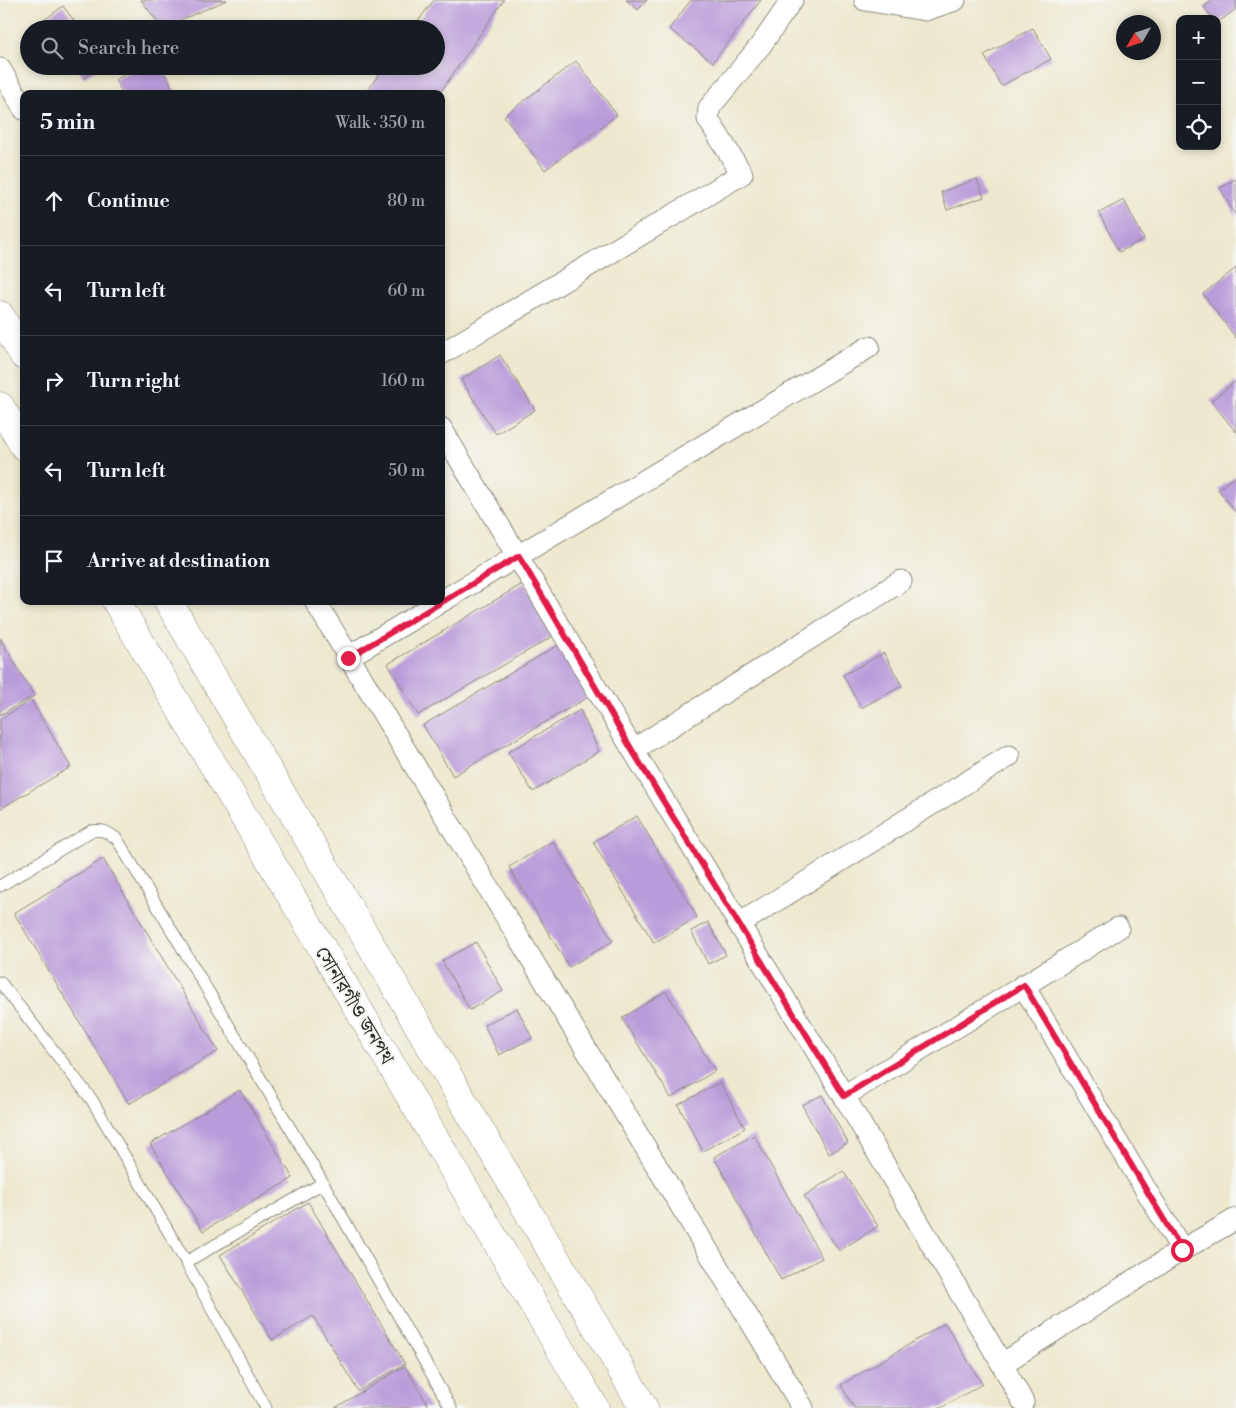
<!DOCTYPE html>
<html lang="en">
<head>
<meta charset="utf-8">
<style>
	body { margin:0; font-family:"Libre Bodoni","Noto Serif Bengali",serif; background:#242831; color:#f1f3f6 }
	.controls { position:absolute; right:15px; top:15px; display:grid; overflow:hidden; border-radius:10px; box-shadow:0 2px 8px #0003 }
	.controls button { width:45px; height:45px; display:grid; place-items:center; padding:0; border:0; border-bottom:1px solid #363941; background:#171b24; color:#f1f3f6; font:25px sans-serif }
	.compass { position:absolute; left:1116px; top:15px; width:45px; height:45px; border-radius:50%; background:#171b24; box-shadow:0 2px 8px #0003; rotate:231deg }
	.stop { position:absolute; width:15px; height:15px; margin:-11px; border:4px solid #e11d48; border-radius:50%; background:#fff }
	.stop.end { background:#e11d48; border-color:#fff; box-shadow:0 1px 5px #0008 }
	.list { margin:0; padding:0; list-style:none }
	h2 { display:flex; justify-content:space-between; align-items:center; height:65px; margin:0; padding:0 20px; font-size:21px }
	h2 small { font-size:16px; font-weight:400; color:#9ea1a6 }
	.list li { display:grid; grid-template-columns:32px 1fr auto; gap:15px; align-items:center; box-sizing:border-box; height:90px; padding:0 20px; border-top:1px solid #363941 }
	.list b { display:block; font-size:19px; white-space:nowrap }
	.list em { font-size:16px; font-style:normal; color:#9ea1a6 }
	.icon { flex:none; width:28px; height:28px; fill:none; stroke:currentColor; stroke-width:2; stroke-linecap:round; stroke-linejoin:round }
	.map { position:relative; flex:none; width:1236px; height:1408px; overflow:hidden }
	.search { position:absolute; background:#171b24; box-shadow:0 2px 8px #0003; left:20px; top:20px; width:425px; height:55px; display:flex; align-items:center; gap:12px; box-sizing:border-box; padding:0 18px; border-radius:28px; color:#9ea1a6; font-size:19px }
	.panel { position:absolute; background:#171b24; box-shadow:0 2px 8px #0003; left:20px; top:90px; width:425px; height:515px; border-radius:10px }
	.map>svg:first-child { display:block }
	.building { fill:#ba9bda }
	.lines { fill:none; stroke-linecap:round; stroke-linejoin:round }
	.service-casing { stroke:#8c8a7c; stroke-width:13 }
	.minor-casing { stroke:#8c8a7c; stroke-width:23 }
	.secondary-casing { stroke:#8c8a7c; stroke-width:29 }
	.service { stroke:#fff; stroke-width:11 }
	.minor { stroke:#fff; stroke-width:21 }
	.secondary { stroke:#fff; stroke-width:28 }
	.route { stroke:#e11d48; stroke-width:6 }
	.labels { text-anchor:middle; stroke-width:4.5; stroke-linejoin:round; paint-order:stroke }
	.street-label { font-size:20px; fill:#2b2b2b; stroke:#f6f6f2 }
</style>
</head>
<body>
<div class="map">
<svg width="1236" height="1408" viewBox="0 0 1236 1408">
	<rect width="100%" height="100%" fill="#f6f6f2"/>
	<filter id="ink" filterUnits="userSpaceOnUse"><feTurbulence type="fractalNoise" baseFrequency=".02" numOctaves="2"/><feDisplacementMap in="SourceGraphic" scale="10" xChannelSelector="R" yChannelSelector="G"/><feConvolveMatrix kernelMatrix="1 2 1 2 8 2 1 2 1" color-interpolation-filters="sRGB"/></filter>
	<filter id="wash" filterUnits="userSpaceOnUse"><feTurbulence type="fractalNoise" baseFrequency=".0096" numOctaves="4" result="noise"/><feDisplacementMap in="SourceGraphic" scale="20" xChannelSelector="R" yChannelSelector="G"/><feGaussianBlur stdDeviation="1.12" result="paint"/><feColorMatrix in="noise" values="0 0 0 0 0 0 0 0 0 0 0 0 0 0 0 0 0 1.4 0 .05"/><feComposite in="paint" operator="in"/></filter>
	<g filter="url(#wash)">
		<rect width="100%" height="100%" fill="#ede8ce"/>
		<g id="blocks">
			<g class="building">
				<polygon points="141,0 227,0 162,28"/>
				<polygon points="434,0 504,0 439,94 371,94 367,91 385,66 436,66 436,29 412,29"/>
				<polygon points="626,0 647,0 638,10"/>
				<polygon points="691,0 761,0 713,62 669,29"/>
				<polygon points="1213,0 1236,0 1236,9 1217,23 1217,19 1213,19 1204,7"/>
				<polygon points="63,6 80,29 49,29 43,21"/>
				<polygon points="1033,28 1051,59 1001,86 984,55"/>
				<polygon points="576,61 617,115 545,170 504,116"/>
				<polygon points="76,66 100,66 84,78"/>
				<polygon points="141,66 161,66 176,94 123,94 115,80"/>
				<polygon points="977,179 984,197 947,210 941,192"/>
				<polygon points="1236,179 1236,216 1220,188"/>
				<polygon points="1124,200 1144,239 1119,252 1099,213"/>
				<polygon points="1236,268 1236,338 1203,294"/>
				<polygon points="500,355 535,410 496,434 461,380"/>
				<polygon points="1236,381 1236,432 1211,401"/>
				<polygon points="1236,476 1236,513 1218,489"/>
				<polygon points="524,583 555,635 418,715 388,664"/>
				<polygon points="0,638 34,696 0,715"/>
				<polygon points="560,644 590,696 453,776 423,725"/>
				<polygon points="884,653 902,686 861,708 843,675"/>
				<polygon points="31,700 71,767 0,809 0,719"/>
				<polygon points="580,710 599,751 533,792 508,752"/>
				<polygon points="637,816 697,917 654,943 593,842"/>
				<polygon points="553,841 613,941 569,967 509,867"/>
				<polygon points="103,859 218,1051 129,1104 14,913"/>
				<polygon points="708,922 726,955 708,964 691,931"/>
				<polygon points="476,942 503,991 470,1010 442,961"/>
				<polygon points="666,991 715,1071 671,1098 622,1018"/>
				<polygon points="517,1008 532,1038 499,1055 484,1025"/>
				<polygon points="720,1082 745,1128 703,1151 678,1105"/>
				<polygon points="240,1090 293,1178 203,1231 150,1144"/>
				<polygon points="822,1095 848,1143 829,1154 802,1105"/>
				<polygon points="754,1135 822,1258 781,1280 714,1157"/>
				<polygon points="843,1171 878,1226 839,1251 804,1196"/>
				<polygon points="308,1202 405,1364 358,1391 313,1316 272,1340 220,1255"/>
				<polygon points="945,1323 982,1384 941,1408 854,1408 841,1385"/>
				<polygon points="405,1366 430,1408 335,1408"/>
			</g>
		</g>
	</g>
	<g filter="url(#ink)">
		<use href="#blocks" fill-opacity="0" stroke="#8c8a7c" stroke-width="1"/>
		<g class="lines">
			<defs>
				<g id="service">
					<path d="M 0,886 L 91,831 C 104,829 107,832 117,839 L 323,1183 L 451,1408"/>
					<polyline points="0,982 92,1100 186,1262 266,1408"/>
					<polyline points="186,1262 323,1183"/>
				</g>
				<g id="minor">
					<polyline points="865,0 925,10 955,0"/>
					<polyline points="0,69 24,109"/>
					<polyline points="441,354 742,174 708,119 709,108 761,45 792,0"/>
					<polyline points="441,428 633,750 844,1096 1002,1364 1023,1402"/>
					<polyline points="315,601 803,1408"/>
					<polyline points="348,657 869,347"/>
					<polyline points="633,750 901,581"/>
					<polyline points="739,924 1009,756"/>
					<polyline points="1023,985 1182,1250"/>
					<polyline points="844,1096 1118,928"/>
					<polyline points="1002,1364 1182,1250 1236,1219"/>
				</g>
				<g id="secondary">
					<polyline points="0,315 24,356"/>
					<polyline points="0,406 24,446"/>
					<polyline points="116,601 595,1408"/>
					<polyline points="168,601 644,1408"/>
				</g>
			</defs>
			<use href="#service" class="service-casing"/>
			<use href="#minor" class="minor-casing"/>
			<use href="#secondary" class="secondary-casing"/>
			<use href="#service" class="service"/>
			<use href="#minor" class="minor"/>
			<use href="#secondary" class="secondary"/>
		</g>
	</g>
	<g class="lines" filter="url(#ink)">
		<polyline class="route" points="348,658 519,556 632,750 844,1096 1024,985 1182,1250"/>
	</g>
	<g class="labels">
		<g class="street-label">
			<text transform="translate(355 1005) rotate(59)" y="7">সোনারগাঁও জনপথ</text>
		</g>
	</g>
</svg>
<div class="controls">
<button>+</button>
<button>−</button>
<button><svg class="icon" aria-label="locate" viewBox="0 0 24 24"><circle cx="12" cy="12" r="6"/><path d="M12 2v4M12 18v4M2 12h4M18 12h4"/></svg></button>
</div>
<svg class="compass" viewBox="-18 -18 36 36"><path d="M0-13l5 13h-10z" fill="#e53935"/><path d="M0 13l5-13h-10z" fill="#9ea1a6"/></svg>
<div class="stop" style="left:1182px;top:1250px"></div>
<div class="stop end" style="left:348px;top:658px"></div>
<div class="search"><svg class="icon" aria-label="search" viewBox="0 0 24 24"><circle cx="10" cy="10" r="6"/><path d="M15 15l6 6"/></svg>Search here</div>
<section class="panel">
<h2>5 min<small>Walk · 350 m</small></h2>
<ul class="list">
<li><svg class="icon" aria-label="ahead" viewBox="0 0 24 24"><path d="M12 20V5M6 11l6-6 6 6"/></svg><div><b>Continue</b></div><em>80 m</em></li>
<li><svg class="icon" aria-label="left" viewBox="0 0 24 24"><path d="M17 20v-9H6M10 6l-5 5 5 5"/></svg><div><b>Turn left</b></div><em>60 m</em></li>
<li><svg class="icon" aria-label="right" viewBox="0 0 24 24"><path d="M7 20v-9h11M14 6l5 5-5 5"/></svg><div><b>Turn right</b></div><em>160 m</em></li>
<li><svg class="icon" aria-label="left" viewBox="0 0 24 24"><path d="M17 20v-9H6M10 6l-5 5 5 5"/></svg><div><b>Turn left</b></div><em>50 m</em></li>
<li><svg class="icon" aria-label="arrive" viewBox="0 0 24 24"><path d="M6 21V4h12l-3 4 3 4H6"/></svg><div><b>Arrive at destination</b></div></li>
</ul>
</section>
</div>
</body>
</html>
